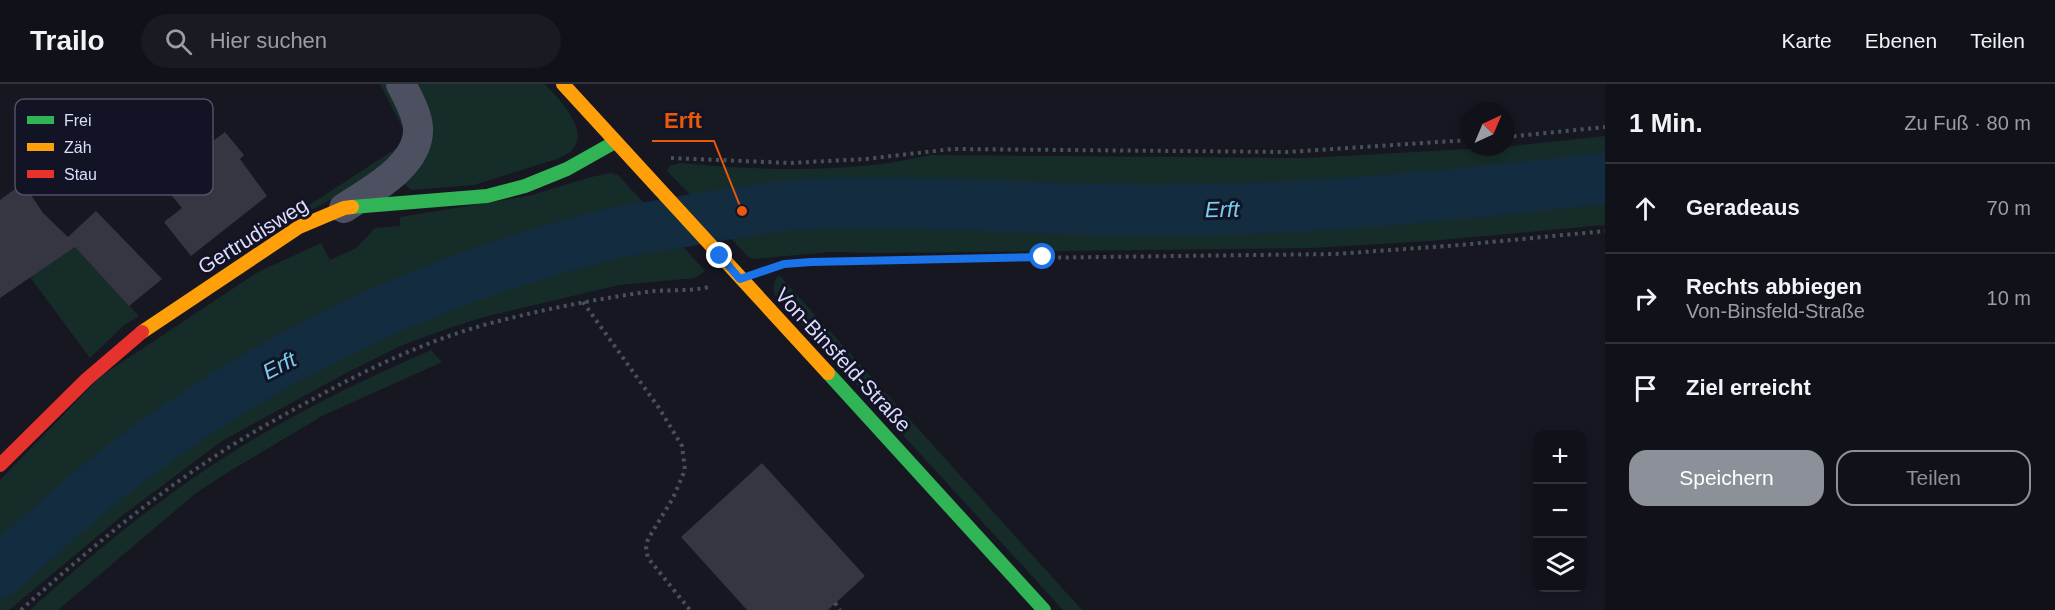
<!DOCTYPE html>
<html lang="de">
<head>
<meta charset="utf-8">
<style>
	body { margin:0; font-family:Helvetica,sans-serif; background:#1a1a23; color:#f1f3f6 }
	.controls { position:absolute; right:18px; bottom:18px; display:grid; overflow:hidden; border-radius:12px; box-shadow:0 3px 9px #0003 }
	.controls button { width:54px; height:54px; display:grid; place-items:center; padding:0; border:0; border-bottom:2px solid #303139; background:#11111a; color:#f1f3f6; font:30px sans-serif }
	.compass { position:absolute; left:1461px; top:18px; width:54px; height:54px; border-radius:50%; background:#11111a; box-shadow:0 3px 9px #0003; rotate:44deg }
	.stop { position:absolute; width:18px; height:18px; margin:-14px; border:4px solid #1a73e8; border-radius:50%; background:#fff }
	.stop.end { background:#1a73e8; border-color:#fff; box-shadow:0 2px 6px #0008 }
	.list { margin:0; padding:0; list-style:none }
	h2 { display:flex; justify-content:space-between; align-items:center; height:78px; margin:0; padding:0 24px; font-size:26px }
	h2 small { font-size:20px; font-weight:400; color:#9c9da2 }
	.list li { display:grid; grid-template-columns:39px 1fr auto; gap:18px; align-items:center; box-sizing:border-box; height:90px; padding:0 24px; border-top:2px solid #303139 }
	.list b { display:block; font-size:22px; white-space:nowrap }
	.list p { margin:0; font-size:20px; white-space:nowrap; color:#9c9da2 }
	.list em { font-size:20px; font-style:normal; color:#9c9da2 }
	.actions { display:flex; gap:12px; padding:18px 24px }
	.actions a { flex:1; padding:14px 0; border:2px solid #8c9099; border-radius:18px; text-align:center; font-size:21px; color:#8c9099 }
	.actions .main { background:#8c9099; color:#fff }
	.icon { flex:none; width:33px; height:33px; fill:none; stroke:currentColor; stroke-width:2; stroke-linecap:round; stroke-linejoin:round }
	.map { position:relative; flex:none; width:1605px; height:526px; overflow:hidden }
	header { display:flex; align-items:center; gap:36px; box-sizing:border-box; height:84px; padding:0 30px; background:#11111a; border-bottom:2px solid #303139 }
	header strong { font-size:28px }
	nav { display:flex; gap:33px; margin-inline-start:auto; font-size:21px }
	.search { width:420px; height:54px; background:#1a1a23; display:flex; align-items:center; gap:15px; box-sizing:border-box; padding:0 21px; border-radius:33px; color:#9c9da2; font-size:22px }
	main { display:flex }
	aside { flex:1; background:#11111a }
	.map>svg:first-child { display:block }
	.green { fill:#162c29 }
	.lines { fill:none; stroke-linecap:round; stroke-linejoin:round }
	.river { stroke:#132c40; stroke-width:51 }
	.building { fill:#363643 }
	.path { stroke:#46525a; stroke-width:4; stroke-dasharray:3 4.5; stroke-linecap:butt }
	.street { stroke:#4d5061; stroke-width:30 }
	.fast { stroke:#30b455; stroke-width:14 }
	.slow { stroke:#ff9f0a; stroke-width:14 }
	.jam { stroke:#e5322d; stroke-width:14 }
	.route { stroke:#1a73e8; stroke-width:8 }
	.labels { text-anchor:middle; stroke-width:6; stroke-linejoin:round; paint-order:stroke }
	.street-label { font-size:21px; fill:#dcdefb; stroke:#131326 }
	.water-label { font-size:22px; font-style:italic; fill:#77cdee; stroke:#131326 }
	.key { fill:#131326; stroke:#4f5066; stroke-width:1.5 }
	.key-label { font-size:16px; fill:#dcdefb }
	.leader { fill:none; stroke:#e8590c; stroke-width:2 }
	.callout-dot { fill:#e8590c; stroke:#131326; stroke-width:2 }
	.callout-label { font-size:22px; text-anchor:middle; font-weight:bold; fill:#e8590c; stroke:#131326; stroke-width:6; stroke-linejoin:round; paint-order:stroke }
</style>
</head>
<body>
<header>
<strong>Trailo</strong>
<div class="search"><svg class="icon" aria-label="search" viewBox="0 0 24 24"><circle cx="10" cy="10" r="6"/><path d="M15 15l6 6"/></svg>Hier suchen</div>
<nav><a>Karte</a><a>Ebenen</a><a>Teilen</a></nav>
</header>
<main>
<div class="map">
<svg width="1605" height="526" viewBox="0 0 1605 526">
	<rect width="100%" height="100%" fill="#171722"/>
	<g class="green">
		<polygon points="380,0 392,0 409,56 361,100 265,150 409,56"/>
		<path d="M 409,0 L 545,0 C 558,14 593,48 570,68 C 566,71 561,73 557,75 L 474,101 L 411,106 L 405,101 L 403,94 Z"/>
		<path d="M 1605,52 L 1605,84 C 1455,101 1306,113 1155,114 C 1004,114 851,94 701,122 L 667,87 L 669,82 L 680,79 C 744,85 809,88 873,81 C 893,79 913,74 932,71 L 1307,74 L 1504,63 Z"/>
		<path d="M 611,89 L 618,91 L 655,131 C 635,135 616,137 596,140 C 574,144 552,153 531,159 C 477,175 425,196 374,219 C 289,258 206,304 131,360 C 97,385 64,412 33,441 C 22,451 13,463 0,472 L 0,396 L 101,292 L 258,188 L 321,159 L 330,176 L 356,164 L 375,144 L 400,142 L 400,133 L 528,112 L 591,93 Z"/>
		<polygon points="1605,105 1605,141 1430,157 1312,164 882,169 830,168 753,175 747,172 720,142 772,136 907,128 1022,136 1192,137 1273,135 1433,124"/>
		<path d="M 673,152 L 705,187 L 695,194 L 619,201 L 484,233 L 446,245 L 400,262 L 346,289 L 222,357 L 123,431 L 9,526 L 0,526 L 0,499 C 64,439 136,375 211,329 C 274,291 340,255 408,226 C 435,214 465,205 493,196 C 552,176 611,158 673,152 Z"/>
		<polygon points="75,163 139,232 124,241 90,274 30,193"/>
		<path d="M 779,191 L 1082,526 L 1063,526 L 775,211 C 773,202 773,198 779,191 Z"/>
		<path d="M 431,266 L 442,278 L 322,332 L 225,390 L 196,409 L 58,526 L 30,526 C 85,476 144,427 205,386 C 276,338 353,300 431,266 Z"/>
	</g>
	<g class="lines">
		<path class="river" d="M 0,488 C 46,445 93,403 144,366 C 282,264 441,192 607,151 C 629,145 652,143 674,139 C 711,133 747,126 784,122 C 815,119 847,119 879,119 C 958,119 1038,125 1118,126 C 1281,129 1443,113 1605,94"/>
	</g>
	<g class="building">
		<polygon points="225,48 244,71 240,75 267,112 191,172 164,138 182,124 158,95 202,59 205,63"/>
		<polygon points="23,99 43,129 68,153 96,127 162,195 129,222 75,163 0,214 0,116"/>
		<polygon points="762,379 865,492 828,526 747,526 681,453"/>
	</g>
	<g class="lines">
		<g class="path">
			<polyline points="1506,53 1605,43"/>
			<polyline points="671,74 790,79 866,75 952,65 1287,68 1470,56"/>
			<polyline points="774,184 785,180 862,176 1336,170 1460,161 1605,147"/>
			<polyline points="583,218 659,324 682,362 685,386 673,414 648,455 646,465 648,474 690,526"/>
			<polyline points="835,519 840,526"/>
			<path d="M 21,526 C 78,475 138,424 202,381 C 238,356 276,335 315,314 C 374,281 437,252 503,236 C 550,224 598,215 646,208 C 666,205 688,208 709,203"/>
		</g>
		<path class="street" d="M 344,124 C 370,107 420,81 418,44 C 417,29 408,14 401,0"/>
		<g class="fast">
			<polyline points="352,123 487,112 525,102 567,85 615,58"/>
			<polyline points="828,289 1044,526"/>
		</g>
		<g class="slow">
			<polyline points="563,0 828,289"/>
			<polyline points="142,248 299,143 344,124 352,123"/>
		</g>
		<polyline class="jam" points="0,381 87,295 142,248"/>
	</g>
	<g class="lines">
		<polyline class="route" points="720,172 740,195 784,180 811,178 1043,173"/>
	</g>
	<g class="labels">
		<g class="street-label">
			<text transform="translate(253 152) rotate(-32)" y="7">Gertrudisweg</text>
			<text transform="translate(843 276) rotate(47)" y="7">Von-Binsfeld-Straße</text>
		</g>
		<g class="water-label">
			<text transform="translate(1222 125) rotate(-1)" y="8">Erft</text>
			<text transform="translate(279 281) rotate(-27)" y="8">Erft</text>
		</g>
	</g>
	<rect x="15" y="15" width="198" height="96" rx="9" class="key"/>
	<rect x="27" y="32" width="27" height="8" fill="#30b455"/>
	<rect x="27" y="59" width="27" height="8" fill="#ff9f0a"/>
	<rect x="27" y="86" width="27" height="8" fill="#e5322d"/>
	<g class="key-label">
		<text x="64" y="42">Frei</text>
		<text x="64" y="69">Zäh</text>
		<text x="64" y="96">Stau</text>
	</g>
	<path class="leader" d="M742 127L714 57H652"/>
	<circle class="callout-dot" cx="742" cy="127" r="6"/>
	<g class="callout-label">
		<text x="683" y="44">Erft</text>
	</g>
</svg>
<div class="controls">
<button>+</button>
<button>−</button>
<button><svg class="icon" aria-label="layers" viewBox="0 0 24 24"><path d="M12 4l9 5-9 5-9-5zM3 14l9 5 9-5"/></svg></button>
</div>
<svg class="compass" viewBox="-18 -18 36 36"><path d="M0-13l5 13h-10z" fill="#e53935"/><path d="M0 13l5-13h-10z" fill="#9c9da2"/></svg>
<div class="stop" style="left:1043px;top:173px"></div>
<div class="stop end" style="left:720px;top:172px"></div>
</div>
<aside>
<h2>1 Min.<small>Zu Fuß · 80 m</small></h2>
<ul class="list">
<li><svg class="icon" aria-label="ahead" viewBox="0 0 24 24"><path d="M12 20V5M6 11l6-6 6 6"/></svg><div><b>Geradeaus</b></div><em>70 m</em></li>
<li><svg class="icon" aria-label="right" viewBox="0 0 24 24"><path d="M7 20v-9h11M14 6l5 5-5 5"/></svg><div><b>Rechts abbiegen</b><p>Von-Binsfeld-Straße</p></div><em>10 m</em></li>
<li><svg class="icon" aria-label="arrive" viewBox="0 0 24 24"><path d="M6 21V4h12l-3 4 3 4H6"/></svg><div><b>Ziel erreicht</b></div></li>
</ul>
<div class="actions"><a class="main">Speichern</a><a>Teilen</a></div>
</aside>
</main>
</body>
</html>
